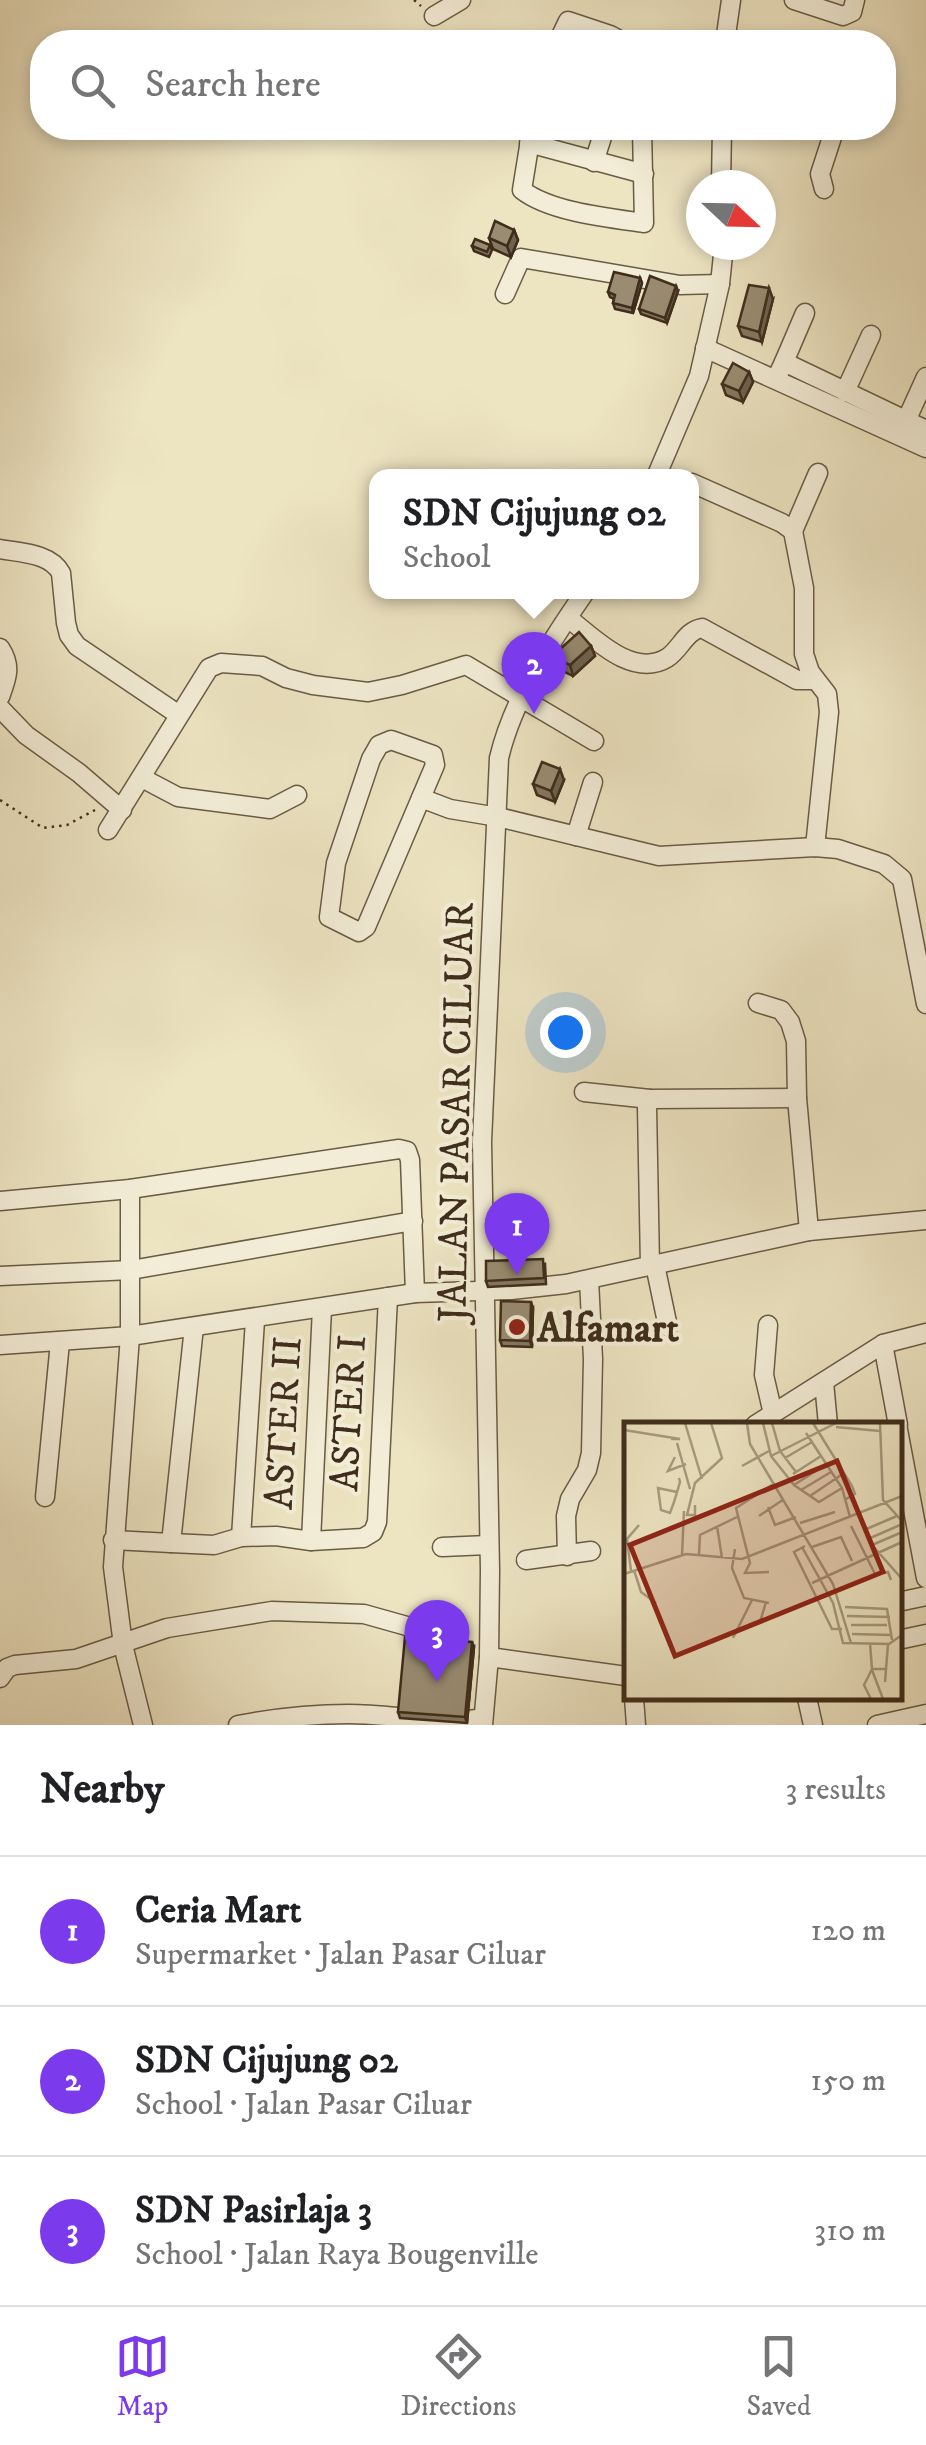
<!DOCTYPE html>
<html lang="en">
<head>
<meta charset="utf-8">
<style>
	body { margin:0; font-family:"IM FELL DW Pica",serif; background:#f2f2f2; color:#202124 }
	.compass { position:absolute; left:686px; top:170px; width:90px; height:90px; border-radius:50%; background:#fff; box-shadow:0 5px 15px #0003; rotate:112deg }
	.you { position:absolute; left:565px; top:1032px; width:35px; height:35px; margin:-25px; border:8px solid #fff; border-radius:50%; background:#1a73e8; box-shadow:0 0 0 15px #1a73e833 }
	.badge { display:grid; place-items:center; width:65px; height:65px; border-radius:50%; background:#7c3aed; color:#fff; font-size:32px; font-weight:700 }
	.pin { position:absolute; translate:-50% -82px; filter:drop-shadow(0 2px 5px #0008) }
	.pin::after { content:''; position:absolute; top:52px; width:35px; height:30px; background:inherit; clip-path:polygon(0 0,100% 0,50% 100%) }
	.popup { position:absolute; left:369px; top:469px; width:330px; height:130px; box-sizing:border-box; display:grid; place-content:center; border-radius:20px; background:#fff; filter:drop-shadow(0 2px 8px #0005); font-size:32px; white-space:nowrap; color:#757577 }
	.popup b { font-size:38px; color:#202124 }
	.popup::after { content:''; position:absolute; left:50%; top:100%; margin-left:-20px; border:20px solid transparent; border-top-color:#fff }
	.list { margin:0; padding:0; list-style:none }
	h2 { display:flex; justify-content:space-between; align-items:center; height:130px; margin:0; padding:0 40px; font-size:42px }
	h2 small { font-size:32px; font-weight:400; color:#757577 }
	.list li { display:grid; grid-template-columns:65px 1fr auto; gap:30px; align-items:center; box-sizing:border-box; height:150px; padding:0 40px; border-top:2px solid #e0e0e0 }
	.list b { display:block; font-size:38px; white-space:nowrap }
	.list p { margin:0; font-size:32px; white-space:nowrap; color:#757577 }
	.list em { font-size:32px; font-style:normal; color:#757577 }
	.icon { flex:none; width:55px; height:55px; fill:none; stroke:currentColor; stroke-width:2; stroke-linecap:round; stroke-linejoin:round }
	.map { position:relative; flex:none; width:926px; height:1725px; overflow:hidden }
	.search { position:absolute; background:#fff; box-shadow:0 5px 15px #0003; left:30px; right:30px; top:30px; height:110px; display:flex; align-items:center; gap:25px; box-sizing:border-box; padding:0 35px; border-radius:40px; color:#757577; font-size:38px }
	.sheet { height:580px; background:#fff }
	nav { display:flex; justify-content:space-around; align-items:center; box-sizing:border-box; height:140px; border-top:2px solid #e0e0e0; background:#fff; font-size:28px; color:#757577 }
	nav a { display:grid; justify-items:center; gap:5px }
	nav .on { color:#7c3aed }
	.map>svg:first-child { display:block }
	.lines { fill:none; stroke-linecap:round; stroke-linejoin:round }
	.minor-casing { stroke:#6a5b45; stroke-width:21 }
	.path { stroke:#3f2d1b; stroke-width:2.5; stroke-dasharray:2.5 5; stroke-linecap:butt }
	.minor { stroke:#f3edd7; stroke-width:18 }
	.wall { fill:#847862; stroke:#3f2d1b; stroke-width:2.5 }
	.shaded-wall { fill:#6b6250; stroke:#3f2d1b; stroke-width:2.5 }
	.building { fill:#998c72; stroke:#3f2d1b; stroke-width:2.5 }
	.poi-dot { fill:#8f2418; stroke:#f3edd7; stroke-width:4 }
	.labels { text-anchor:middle; stroke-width:8; stroke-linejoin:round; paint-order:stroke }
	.street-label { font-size:40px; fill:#3f2d1b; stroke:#f3edd7 }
	.poi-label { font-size:40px; font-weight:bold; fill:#3f2d1b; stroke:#f3edd7; text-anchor:start }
	.inset-road { fill:none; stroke:#a79b7f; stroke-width:2.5 }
	.view { fill:#8f2418; fill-opacity:0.15; stroke:#8f2418; stroke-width:5 }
	.inset-edge { fill:none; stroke:#3f2d1b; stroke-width:5 }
</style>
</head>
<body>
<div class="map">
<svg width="926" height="1725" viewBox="0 0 926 1725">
	<rect width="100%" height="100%" fill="#ede4c2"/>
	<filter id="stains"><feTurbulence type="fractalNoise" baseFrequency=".002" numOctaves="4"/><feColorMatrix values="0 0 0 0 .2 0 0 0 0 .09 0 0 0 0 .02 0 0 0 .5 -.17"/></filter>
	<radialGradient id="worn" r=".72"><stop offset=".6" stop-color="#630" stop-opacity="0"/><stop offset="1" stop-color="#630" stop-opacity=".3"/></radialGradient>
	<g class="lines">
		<defs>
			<g id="minor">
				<polyline points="794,0 843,16 852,12 855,0"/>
				<polyline points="434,16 461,0"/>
				<polyline points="558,42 568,21 610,35 623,42"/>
				<polyline points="725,42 731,0"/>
				<path d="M 532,128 L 522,190 C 550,212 609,218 644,223 L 642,128"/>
				<polyline points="529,143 644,174"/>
				<polyline points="594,162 605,128"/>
				<polyline points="721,185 722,128"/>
				<polyline points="824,189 820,174 835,128"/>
				<polyline points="505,294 521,258 680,285 720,284"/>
				<polyline points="705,348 926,448"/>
				<polyline points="784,362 805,313"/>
				<polyline points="776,379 784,362 926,430"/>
				<polyline points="845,392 871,335"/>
				<polyline points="906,421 926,377"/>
				<polyline points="656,477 699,376 720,284 724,245"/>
				<polyline points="692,483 782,523 793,531 804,588 804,654 810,672 827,694 829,712 815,847"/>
				<polyline points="793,531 818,473"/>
				<path d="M 0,549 C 21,553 50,553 61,573 L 66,623 L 69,635 L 77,646 L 179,715"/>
				<path d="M 568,618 C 593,637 632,679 667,658 C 681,649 685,631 702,628 L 797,680 L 815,680"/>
				<path d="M 0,648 C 12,666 7,678 0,697"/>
				<polyline points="0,708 26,735 79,773 122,810"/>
				<polygon points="391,740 433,755 435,765 366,927 359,932 329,917 336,863 371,759 379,745"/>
				<polyline points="142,778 178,797 270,809 297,795"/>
				<polyline points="421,798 450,809 498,817 659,856 815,847 838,849 884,864 902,879 926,1004"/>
				<polyline points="108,830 209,668 221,663 262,666 286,678 313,685 368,692 402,685 466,665 594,741"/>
				<polyline points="576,836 593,782"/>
				<polyline points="758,1003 781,1010 790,1022 796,1041 797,1098 809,1231"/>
				<polyline points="584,1092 650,1099"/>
				<polyline points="130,1189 130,1336 113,1567 123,1645 143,1725"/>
				<polyline points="0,1201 130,1189 399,1149 407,1151 410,1160 415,1293"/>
				<polyline points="655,1265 668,1327"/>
				<polyline points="650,1266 647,1107 650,1099 797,1098"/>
				<polyline points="0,1276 131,1270 413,1221"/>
				<polyline points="768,1325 764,1375 773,1414"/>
				<polyline points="883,1344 898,1425"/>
				<polyline points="0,1345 130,1336 415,1293 511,1290 566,1284 809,1231 926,1220"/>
				<polyline points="824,1382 828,1425"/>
				<polyline points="755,1425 883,1344 926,1333"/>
				<polyline points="898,1430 926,1578"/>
				<polyline points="45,1497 60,1342"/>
				<polyline points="241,1537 255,1320"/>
				<polyline points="113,1540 171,1543 194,1327"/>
				<polyline points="311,1541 322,1308"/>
				<polyline points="171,1543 214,1545 241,1537 276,1536 311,1541 363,1538 373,1532 377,1522 388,1297"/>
				<polyline points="442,1547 488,1545"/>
				<polyline points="567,1556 566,1516 570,1499 587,1470 591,1453 593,1359 589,1280"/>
				<polyline points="526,1560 591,1551"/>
				<polyline points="898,1602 926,1596"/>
				<polyline points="898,1640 926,1634"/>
				<polyline points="489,1657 626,1676"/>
				<polyline points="0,1678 7,1668 15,1665 76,1659 167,1628 272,1611 364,1614 421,1630"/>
				<polyline points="634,1698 636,1725"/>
				<polyline points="807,1698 813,1725"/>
				<path d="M 238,1725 C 275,1718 311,1714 349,1714 C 392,1714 442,1725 482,1718"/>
				<path d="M 483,1725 L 489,1657 L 490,1570 L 482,1142 L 499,758 C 513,699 551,641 585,592"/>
				<polyline points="877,1725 926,1714"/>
			</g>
		</defs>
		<use href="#minor" class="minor-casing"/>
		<g class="path">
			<polyline points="414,0 421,6"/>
			<polyline points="0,800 43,828 67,825 95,810"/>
		</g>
		<use href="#minor" class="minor"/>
	</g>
	<g class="wall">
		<polygon points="514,230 518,240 511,257 493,249 489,238"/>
		<polygon points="490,245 492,250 489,257 474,251 472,246"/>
		<polygon points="640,278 642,283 633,313 615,309 613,303 614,299 610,297 608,292"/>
		<polygon points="678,291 667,323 641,314 639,309"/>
		<polygon points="773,299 762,342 742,336 738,326"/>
		<polygon points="749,372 753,382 743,402 726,395 722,384"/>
		<polygon points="591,646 595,656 573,676 565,672 558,651"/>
		<polygon points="564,780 555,802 537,795 533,784"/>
		<polygon points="545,1264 546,1284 488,1287 486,1281"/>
		<polygon points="533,1308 532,1347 502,1346 500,1340"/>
		<polygon points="474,1647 467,1723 400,1718 398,1712"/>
	</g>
	<g class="shaded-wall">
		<polygon points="514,230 518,240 511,257 507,246"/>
		<polygon points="640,278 642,283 633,313 632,308"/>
		<polygon points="676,286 678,291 667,323 665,318"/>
		<polygon points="769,288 773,299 762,342 759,332"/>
		<polygon points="749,372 753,382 743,402 739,391"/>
		<polygon points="591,646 595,656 573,676 570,665"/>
		<polygon points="560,769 564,780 555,802 551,791"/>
		<polygon points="531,1302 533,1308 532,1347 530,1341"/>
		<polygon points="472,1642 474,1647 467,1723 465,1717"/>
	</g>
	<g class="building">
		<polygon points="495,221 514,230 507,246 489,238"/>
		<polygon points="475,239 490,245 487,252 472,246"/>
		<polygon points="614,272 640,278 632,308 613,303 615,295 608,292"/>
		<polygon points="650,276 676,286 665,318 639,309"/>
		<polygon points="749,285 769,288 759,332 738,326"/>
		<polygon points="733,363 749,372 739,391 722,384"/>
		<polygon points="579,632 591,646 570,665 561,661 558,651"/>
		<polygon points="542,762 560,769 551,791 533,784"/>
		<polygon points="543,1259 544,1278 486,1281 486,1261"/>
		<polygon points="501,1301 531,1302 530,1341 500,1340"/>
		<polygon points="405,1637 472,1642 465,1717 398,1712"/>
	</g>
	<circle class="poi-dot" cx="517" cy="1327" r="10"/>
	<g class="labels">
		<g class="street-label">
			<text transform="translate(455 1112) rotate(-89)" y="14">JALAN PASAR CILUAR</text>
			<text transform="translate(347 1413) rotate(-87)" y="14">ASTER I</text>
			<text transform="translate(282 1423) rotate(-87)" y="14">ASTER II</text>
		</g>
		<g class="poi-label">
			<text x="537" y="1341">Alfamart</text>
		</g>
	</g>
	<g transform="translate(624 1422)">
		<rect width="278" height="278" fill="#ede4c2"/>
		<path class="inset-road" d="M 61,1 L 78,57M 123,1 L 126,22 L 209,162 L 227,221M 139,1 L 147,34 L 170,63 L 195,80 L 218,66M 148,1 L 156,29 L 172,50M 189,1 L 228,64 L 231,72 L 222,77M 256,1 L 259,78 L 278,99M 212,5 L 256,9M 0,8 L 56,17 L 47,17M 182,11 L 218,66 L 226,95M 53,21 L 66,67M 147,34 L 212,1M 51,35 L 44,49 L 62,42M 161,36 L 188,20M 118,44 L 145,29M 169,52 L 197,34M 170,63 L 198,45M 177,68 L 207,50M 53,70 L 34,66 L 37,88 L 46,91 L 50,80 L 56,60 L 55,56M 186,74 L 220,51M 71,83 L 71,93 L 63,93 L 71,61 L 98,36 L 87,1M 144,85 L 151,103 L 172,95M 235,93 L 248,123 L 278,157M 135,94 L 160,77M 176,101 L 211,90M 93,104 L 98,136M 227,104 L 251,152 L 264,150 L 267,158M 240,108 L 273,94M 244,117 L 276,103M 248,123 L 276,111M 181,124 L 170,130 L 208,207 L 218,207M 178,125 L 209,181 L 219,221 L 265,222 L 278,213M 188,125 L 217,115 L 228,139M 111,127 L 108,146 L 120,176 L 145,181M 75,132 L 76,113 L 113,95M 58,133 L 60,89M 10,148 L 17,170 L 32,181M 7,149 L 3,117 L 15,103M 145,150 L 121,151 L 126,141 L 112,86 L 151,61M 0,152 L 62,132 L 118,137 L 278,74M 188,161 L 278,120M 221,185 L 263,187 L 268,218M 223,194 L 266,195M 227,203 L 263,203M 117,208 L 136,200 L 142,180M 228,212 L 266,213M 109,216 L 128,178M 246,221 L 248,247 L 262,247M 248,248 L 259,277M 261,260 L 264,222M 247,277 L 240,263 L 248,247"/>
		<path class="view" d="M 213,39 L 259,150 L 51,234 L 6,123 Z"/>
		<rect width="278" height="278" class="inset-edge"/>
	</g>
	<rect width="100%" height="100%" filter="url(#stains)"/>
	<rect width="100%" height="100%" fill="url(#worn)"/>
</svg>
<svg class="compass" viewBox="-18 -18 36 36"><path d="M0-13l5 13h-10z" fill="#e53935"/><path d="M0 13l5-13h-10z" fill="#757577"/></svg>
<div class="you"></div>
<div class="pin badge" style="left:517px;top:1275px">1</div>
<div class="pin badge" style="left:534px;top:714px">2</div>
<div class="popup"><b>SDN Cijujung 02</b>School</div>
<div class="pin badge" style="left:437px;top:1682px">3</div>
<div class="search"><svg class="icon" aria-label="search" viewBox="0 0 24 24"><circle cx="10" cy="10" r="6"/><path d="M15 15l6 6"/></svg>Search here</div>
</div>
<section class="sheet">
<h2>Nearby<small>3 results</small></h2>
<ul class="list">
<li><span class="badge">1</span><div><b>Ceria Mart</b><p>Supermarket · Jalan Pasar Ciluar</p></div><em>120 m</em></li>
<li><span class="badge">2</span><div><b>SDN Cijujung 02</b><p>School · Jalan Pasar Ciluar</p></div><em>150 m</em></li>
<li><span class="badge">3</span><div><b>SDN Pasirlaja 3</b><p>School · Jalan Raya Bougenville</p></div><em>310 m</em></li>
</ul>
</section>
<nav>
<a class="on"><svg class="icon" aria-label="map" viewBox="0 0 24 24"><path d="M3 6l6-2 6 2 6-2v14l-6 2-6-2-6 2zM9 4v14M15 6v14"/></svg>Map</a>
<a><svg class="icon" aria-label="directions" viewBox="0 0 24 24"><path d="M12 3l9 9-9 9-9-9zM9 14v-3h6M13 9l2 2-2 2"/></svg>Directions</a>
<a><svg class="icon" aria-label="saved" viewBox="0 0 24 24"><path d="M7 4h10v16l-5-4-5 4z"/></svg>Saved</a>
</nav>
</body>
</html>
